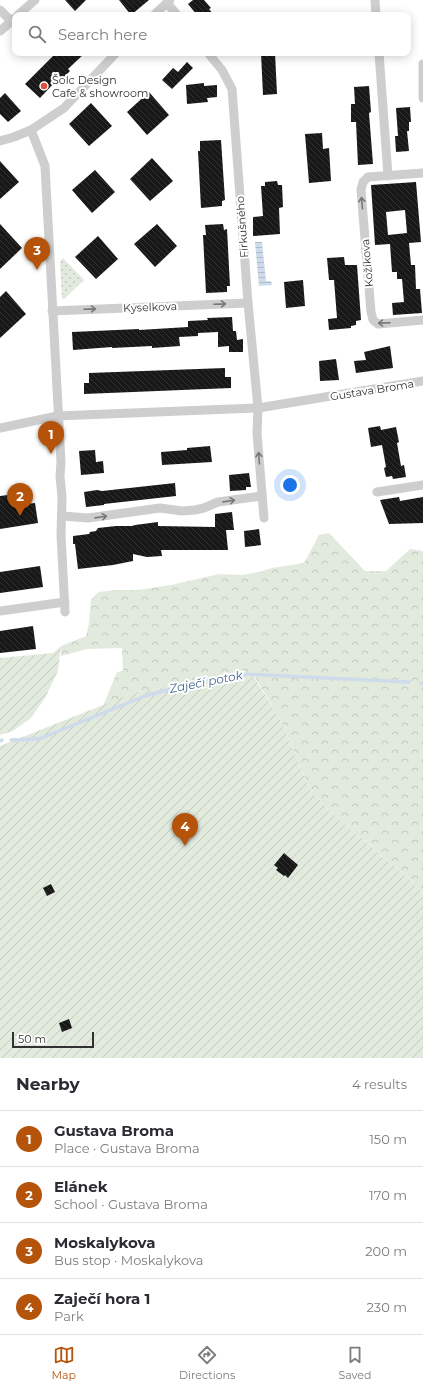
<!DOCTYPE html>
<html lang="en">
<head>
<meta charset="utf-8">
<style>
	body { margin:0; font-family:Montserrat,sans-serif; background:#f2f2f3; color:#2b2b33 }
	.scale { position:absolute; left:12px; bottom:10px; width:82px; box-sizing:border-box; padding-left:4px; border:2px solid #313131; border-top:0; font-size:11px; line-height:14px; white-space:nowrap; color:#313131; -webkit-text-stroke:3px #fff; paint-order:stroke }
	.you { position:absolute; left:290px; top:485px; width:14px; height:14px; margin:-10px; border:3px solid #fff; border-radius:50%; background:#1a73e8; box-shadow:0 0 0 6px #1a73e833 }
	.badge { display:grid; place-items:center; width:26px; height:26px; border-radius:50%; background:#b45309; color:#fff; font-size:13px; font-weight:700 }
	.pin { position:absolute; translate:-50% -33px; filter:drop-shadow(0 1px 2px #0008) }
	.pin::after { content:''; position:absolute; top:21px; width:14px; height:12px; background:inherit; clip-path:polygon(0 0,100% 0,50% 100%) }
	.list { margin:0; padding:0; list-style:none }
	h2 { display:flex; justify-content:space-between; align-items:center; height:52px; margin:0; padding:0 16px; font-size:17px }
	h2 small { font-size:13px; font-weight:400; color:#7c7c81 }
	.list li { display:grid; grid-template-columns:26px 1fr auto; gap:12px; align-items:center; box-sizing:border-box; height:56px; padding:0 16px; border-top:1px solid #e1e1e2 }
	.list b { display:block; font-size:15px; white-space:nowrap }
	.list p { margin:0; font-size:13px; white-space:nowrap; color:#7c7c81 }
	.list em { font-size:13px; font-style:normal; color:#7c7c81 }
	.icon { flex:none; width:22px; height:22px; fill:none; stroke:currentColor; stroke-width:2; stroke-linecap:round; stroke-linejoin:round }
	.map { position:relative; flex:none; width:423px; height:1058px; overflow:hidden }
	.search { position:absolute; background:#fff; box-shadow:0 2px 10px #0003; left:12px; right:12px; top:12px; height:44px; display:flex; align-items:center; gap:10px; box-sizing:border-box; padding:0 14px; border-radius:8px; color:#7c7c81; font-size:15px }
	.sheet { height:276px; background:#fff }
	nav { display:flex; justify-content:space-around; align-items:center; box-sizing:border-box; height:56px; border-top:1px solid #e1e1e2; background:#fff; font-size:11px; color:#7c7c81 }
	nav a { display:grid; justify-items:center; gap:2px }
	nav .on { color:#b45309 }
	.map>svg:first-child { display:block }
	.grass { fill:url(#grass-dots) }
	.forest { fill:url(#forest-crowns) }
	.garden { fill:url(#garden-furrows) }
	.water { fill:url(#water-rules) }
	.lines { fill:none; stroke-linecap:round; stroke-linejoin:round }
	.stream { stroke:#cedbeb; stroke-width:3.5 }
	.building { fill:url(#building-back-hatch); fill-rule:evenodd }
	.minor { stroke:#cecece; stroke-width:9 }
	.oneway { stroke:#787878 }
	.poi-dot { fill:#dc4e3f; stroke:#fff; stroke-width:1.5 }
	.labels { text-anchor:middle; stroke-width:4; stroke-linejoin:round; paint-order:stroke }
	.poi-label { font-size:11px; fill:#313131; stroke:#fff; text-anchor:start }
	.street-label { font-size:11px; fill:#313131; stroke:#fff }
	.water-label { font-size:12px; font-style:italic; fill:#436590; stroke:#fff }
</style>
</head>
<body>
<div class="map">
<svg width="423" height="1058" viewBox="0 0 423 1058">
	<defs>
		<pattern id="grass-dots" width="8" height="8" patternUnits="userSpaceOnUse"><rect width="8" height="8" fill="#e2eade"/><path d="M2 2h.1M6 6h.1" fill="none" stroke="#c2c9bf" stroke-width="1.8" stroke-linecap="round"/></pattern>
		<pattern id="forest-crowns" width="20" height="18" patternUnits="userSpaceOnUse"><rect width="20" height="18" fill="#e2eade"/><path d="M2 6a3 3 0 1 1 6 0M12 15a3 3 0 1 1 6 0" fill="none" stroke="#c2c9bf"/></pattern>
		<pattern id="garden-furrows" width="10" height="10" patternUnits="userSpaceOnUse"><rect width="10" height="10" fill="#e2eade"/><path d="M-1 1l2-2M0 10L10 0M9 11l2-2" fill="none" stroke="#c2c9bf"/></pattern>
		<pattern id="water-rules" width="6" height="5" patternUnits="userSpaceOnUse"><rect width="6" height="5" fill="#cedbeb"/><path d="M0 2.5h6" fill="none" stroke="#b1bcca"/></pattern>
		<pattern id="building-back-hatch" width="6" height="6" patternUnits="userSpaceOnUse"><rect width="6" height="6" fill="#181818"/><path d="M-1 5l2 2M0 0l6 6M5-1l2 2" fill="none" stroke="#313131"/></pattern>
	</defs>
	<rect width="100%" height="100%" fill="#fff"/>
	<polygon class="grass" points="63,258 84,280 64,299 62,299 60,262"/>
	<polygon class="forest" points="329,533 365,571 386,571 410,549 423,551 423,893 410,880 331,812 309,788 281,721 252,672 133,693 103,706 117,672 123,671 122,648 87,649 61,656 61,646 86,636 89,623 91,599 99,592 115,590 138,590 171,585 219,574 242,575 259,572 272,568 304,563 319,535"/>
	<g class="garden">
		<polygon points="61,646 58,671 45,698 31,718 13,731 0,735 0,658 53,653"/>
		<polygon points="251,672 281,721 309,788 331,812 410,880 423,893 423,1058 0,1058 0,746 133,693"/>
	</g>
	<polygon class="water" points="255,242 262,242 266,281 271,281 272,285 259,286"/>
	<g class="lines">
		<g class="stream">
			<polyline points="421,683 423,683"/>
			<polyline points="11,740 39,739 145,696 198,682 246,674 409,682"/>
			<polyline points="0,741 2,740"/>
		</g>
	</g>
	<g class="building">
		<polygon points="65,0 86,0 75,11"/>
		<polygon points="119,0 149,0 131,15"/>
		<polygon points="193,0 204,0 211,8 209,9 214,15 197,15 188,4"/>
		<polygon points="56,53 85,53 68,69 70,71 58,83 56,81 40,98 25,84"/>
		<polygon points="261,53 275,53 277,94 263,95"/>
		<polygon points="187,62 193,68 172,89 162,80 173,68 178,72"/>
		<polygon points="204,83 204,86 217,85 217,97 207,98 208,102 187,104 186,85"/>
		<polygon points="369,86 371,112 369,113 373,164 358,165 356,122 351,122 351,104 355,104 354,87"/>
		<polygon points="149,92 169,115 147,135 127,112"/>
		<polygon points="5,93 21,111 8,122 0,114 0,98"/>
		<polygon points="91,103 112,126 89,146 69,124"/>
		<polygon points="410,107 411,122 409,122 409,131 407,131 409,151 396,152 395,136 398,136 396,108"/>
		<polygon points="322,133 323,149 329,148 331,181 309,183 305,134"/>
		<polygon points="221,140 225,200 222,201 222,206 201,208 198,151 200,151 200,141"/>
		<polygon points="152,158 173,181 150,201 130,179"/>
		<polygon points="0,161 19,182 0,199"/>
		<polygon points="95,170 115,192 92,213 72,190"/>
		<polygon points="277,181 278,185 282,185 283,207 279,208 280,234 253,236 253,217 263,216 261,186 265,186 265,182"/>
		<path d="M 416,182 L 421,242 L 409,243 L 411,265 L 415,265 L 416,289 L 420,289 L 422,313 L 393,315 L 392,303 L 404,302 L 402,279 L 397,279 L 397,272 L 392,272 L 390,244 L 375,245 L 371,185 ZM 405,210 L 407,233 L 388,235 L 386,212 Z"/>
		<polygon points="0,224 22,248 0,269"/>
		<polygon points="157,224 177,246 155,267 134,244"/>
		<polygon points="223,224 224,230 227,229 230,286 227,286 227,292 206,293 203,235 206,235 205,225"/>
		<polygon points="98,236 118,259 96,279 75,257"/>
		<polygon points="344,257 345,265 357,265 361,320 356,321 356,325 351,326 351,328 329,330 328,319 337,318 334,280 329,280 327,258"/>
		<polygon points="303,280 305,306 286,308 284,282"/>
		<polygon points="6,291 26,314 0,338 0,297"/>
		<polygon points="232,317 233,331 236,331 237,340 243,339 243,352 229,352 229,346 218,347 218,332 198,333 198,336 179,337 180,346 152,348 152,346 112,348 112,347 73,350 72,332 139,329 139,330 188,327 188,321 208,320 207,318"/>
		<polygon points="390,346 393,368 356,373 354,361 366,360 364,352"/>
		<polygon points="336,359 339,380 320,381 319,361"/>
		<polygon points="225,368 225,377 231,377 231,388 84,394 84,383 89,383 89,373"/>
		<polygon points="380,426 381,430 396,427 399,442 397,443 401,466 404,465 406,477 393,479 392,476 386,477 384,468 386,467 382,445 371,447 368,428"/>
		<polygon points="210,446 212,462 162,465 161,452 187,450 187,448"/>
		<polygon points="95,450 96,462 103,461 104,473 81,475 79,451"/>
		<polygon points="249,473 251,487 246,487 246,490 230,491 229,475"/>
		<polygon points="175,483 176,496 104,504 104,505 86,507 84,492 97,490 102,491"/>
		<polygon points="16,494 18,505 35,503 38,523 0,529 0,496"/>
		<polygon points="399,497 400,501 423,497 423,523 389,524 380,500"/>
		<polygon points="232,512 234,530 226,530 228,550 161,550 162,556 147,557 133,554 133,561 113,565 78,569 75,544 73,544 73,536 89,534 90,532 96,531 98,528 116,526 132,526 135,525 158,522 158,526 215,527 215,514"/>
		<polygon points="259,529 261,545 245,547 244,531"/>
		<polygon points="40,566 43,587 0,593 0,572"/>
		<polygon points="33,626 36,649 0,653 0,631"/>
		<polygon points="284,853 298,865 288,878 285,875 284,876 276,870 278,868 274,865"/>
		<polygon points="51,884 55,892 47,896 43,888"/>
		<polygon points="69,1019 72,1028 62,1032 59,1023"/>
	</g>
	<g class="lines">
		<g class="minor">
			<polyline points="375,0 376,15"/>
			<polyline points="167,3 177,15"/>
			<polyline points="0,10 11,21"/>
			<polyline points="18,15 35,0"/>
			<polyline points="154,15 170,0"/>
			<polyline points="0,31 15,18"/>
			<polyline points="208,53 222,70 232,89 248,303 258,408 257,433 264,518"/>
			<polyline points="379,53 388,176"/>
			<polyline points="423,64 423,98"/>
			<polyline points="31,130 45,166 61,462 60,476 62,497 61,535 65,612"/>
			<polyline points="0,141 14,137 31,130 64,108 116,53"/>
			<polyline points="423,173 368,177 363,182 361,190 371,312 373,320 378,324 423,320"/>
			<polyline points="52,311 248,303"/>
			<polyline points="0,428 57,416 258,408 423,381"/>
			<polyline points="377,492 423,485"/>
			<polyline points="62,516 88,518 160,508 182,511 195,510 204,508 218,502 262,496"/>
			<polyline points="0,611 65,602"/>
		</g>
	</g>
	<defs><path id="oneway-shaft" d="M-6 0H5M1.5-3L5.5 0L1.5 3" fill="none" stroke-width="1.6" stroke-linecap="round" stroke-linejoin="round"/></defs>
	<g class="oneway">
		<use href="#oneway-shaft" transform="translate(362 203) rotate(-95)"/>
		<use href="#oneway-shaft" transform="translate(220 304) rotate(-2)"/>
		<use href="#oneway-shaft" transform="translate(90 309) rotate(-2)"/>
		<use href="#oneway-shaft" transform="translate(384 323) rotate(178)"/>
		<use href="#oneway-shaft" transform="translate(259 458) rotate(-94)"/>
		<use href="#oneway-shaft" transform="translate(229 501) rotate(-8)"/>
		<use href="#oneway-shaft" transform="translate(101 517) rotate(-8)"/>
	</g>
	<circle class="poi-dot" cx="44" cy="86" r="4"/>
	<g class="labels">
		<g class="poi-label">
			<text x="52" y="84">Šolc Design<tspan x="52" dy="13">Cafe &amp; showroom</tspan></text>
		</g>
		<g class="street-label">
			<text transform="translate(242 227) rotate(-94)" y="4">Firkušného</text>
			<text transform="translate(367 263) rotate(-95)" y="4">Kožíkova</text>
			<text transform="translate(150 307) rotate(-2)" y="4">Kyselkova</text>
			<text transform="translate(372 390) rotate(-9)" y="4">Gustava Broma</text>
		</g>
		<g class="water-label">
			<text transform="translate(206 682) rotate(-11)" y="4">Zaječí potok</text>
		</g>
	</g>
</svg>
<div class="scale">50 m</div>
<div class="you"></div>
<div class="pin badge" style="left:51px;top:454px">1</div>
<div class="pin badge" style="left:20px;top:516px">2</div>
<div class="pin badge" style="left:37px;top:270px">3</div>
<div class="pin badge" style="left:185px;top:846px">4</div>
<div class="search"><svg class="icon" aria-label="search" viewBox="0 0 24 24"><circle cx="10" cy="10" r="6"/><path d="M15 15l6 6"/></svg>Search here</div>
</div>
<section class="sheet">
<h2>Nearby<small>4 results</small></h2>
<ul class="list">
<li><span class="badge">1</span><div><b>Gustava Broma</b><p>Place · Gustava Broma</p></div><em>150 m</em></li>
<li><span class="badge">2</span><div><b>Elánek</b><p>School · Gustava Broma</p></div><em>170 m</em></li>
<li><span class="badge">3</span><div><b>Moskalykova</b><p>Bus stop · Moskalykova</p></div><em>200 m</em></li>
<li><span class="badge">4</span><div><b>Zaječí hora 1</b><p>Park</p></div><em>230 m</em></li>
</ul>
</section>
<nav>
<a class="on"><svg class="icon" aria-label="map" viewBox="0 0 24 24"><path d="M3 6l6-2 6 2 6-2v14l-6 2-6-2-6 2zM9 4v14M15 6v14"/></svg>Map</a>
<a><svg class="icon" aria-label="directions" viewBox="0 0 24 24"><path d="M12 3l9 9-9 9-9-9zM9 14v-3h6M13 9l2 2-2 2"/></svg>Directions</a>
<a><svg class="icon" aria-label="saved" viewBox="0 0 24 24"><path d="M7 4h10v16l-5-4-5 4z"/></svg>Saved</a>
</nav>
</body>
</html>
